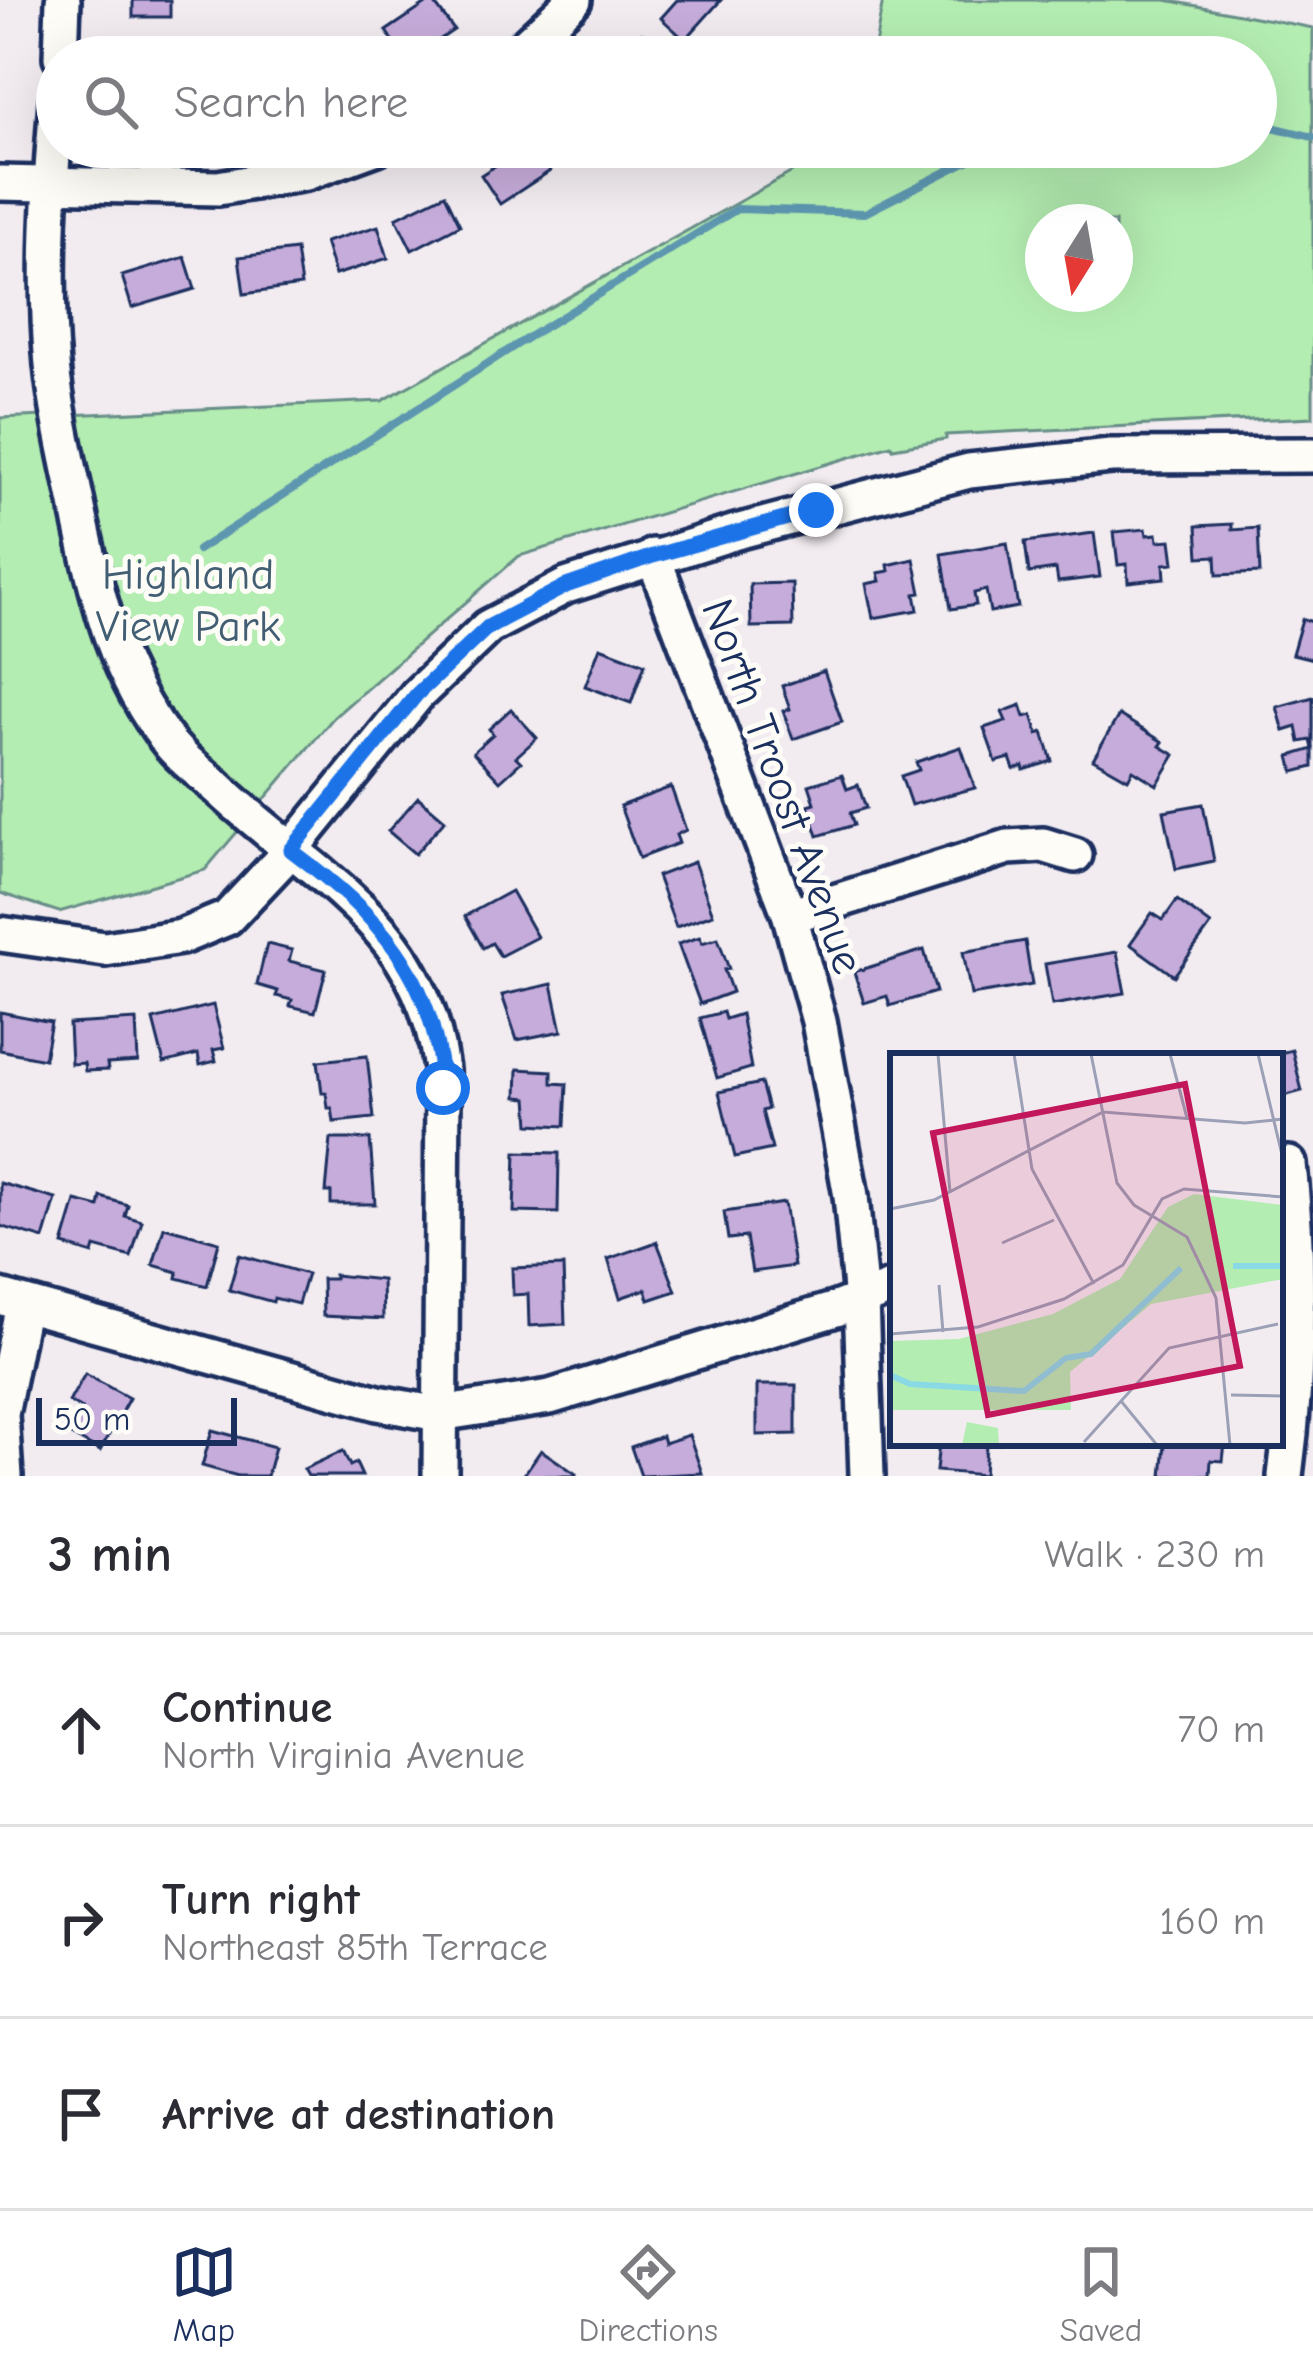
<!DOCTYPE html>
<html lang="en">
<head>
<meta charset="utf-8">
<style>
	body { margin:0; font-family:"Comic Neue",sans-serif; background:#f2f2f3; color:#2b2b33 }
	.compass { position:absolute; left:1025px; top:204px; width:108px; height:108px; border-radius:50%; background:#fff; box-shadow:0 12px 48px #0002; rotate:191deg }
	.scale { position:absolute; left:36px; bottom:30px; width:201px; box-sizing:border-box; padding-left:12px; border:6px solid #1b2f5e; border-top:0; font-size:33px; line-height:42px; white-space:nowrap; color:#1b2f5e; -webkit-text-stroke:9px #fdfcf7; paint-order:stroke }
	.stop { position:absolute; width:36px; height:36px; margin:-27px; border:9px solid #1a73e8; border-radius:50%; background:#fff }
	.stop.end { background:#1a73e8; border-color:#fff; box-shadow:0 3px 12px #0008 }
	.list { margin:0; padding:0; list-style:none }
	h2 { display:flex; justify-content:space-between; align-items:center; height:156px; margin:0; padding:0 48px; font-size:51px }
	h2 small { font-size:39px; font-weight:400; color:#7c7c81 }
	.list li { display:grid; grid-template-columns:78px 1fr auto; gap:36px; align-items:center; box-sizing:border-box; height:192px; padding:0 48px; border-top:3px solid #e1e1e2 }
	.list b { display:block; font-size:45px; white-space:nowrap }
	.list p { margin:0; font-size:39px; white-space:nowrap; color:#7c7c81 }
	.list em { font-size:39px; font-style:normal; color:#7c7c81 }
	.icon { flex:none; width:66px; height:66px; fill:none; stroke:currentColor; stroke-width:2; stroke-linecap:round; stroke-linejoin:round }
	.map { position:relative; flex:none; width:1313px; height:1476px; overflow:hidden }
	.search { position:absolute; background:#fff; box-shadow:0 12px 48px #0002; left:36px; right:36px; top:36px; height:132px; display:flex; align-items:center; gap:30px; box-sizing:border-box; padding:0 42px; border-radius:66px; color:#7c7c81; font-size:45px }
	.sheet { height:732px; background:#fff }
	nav { display:flex; justify-content:space-around; align-items:center; box-sizing:border-box; height:168px; border-top:3px solid #e1e1e2; background:#fff; font-size:33px; color:#7c7c81 }
	nav a { display:grid; justify-items:center; gap:6px }
	nav .on { color:#1b2f5e }
	.map>svg:first-child { display:block }
	.green { fill:#b4edb1; stroke:#688e88; stroke-width:3; fill-rule:evenodd }
	.lines { fill:none; stroke-linecap:round; stroke-linejoin:round }
	.stream { stroke:#5d96af; stroke-width:8 }
	.building { fill:#c6acda; stroke:#1b2f5e; stroke-width:3 }
	.street-casing { stroke:#1b2f5e; stroke-width:42 }
	.street { stroke:#fdfcf7; stroke-width:33 }
	.route { stroke:#1a73e8; stroke-width:15 }
	.labels { text-anchor:middle; stroke-width:10; stroke-linejoin:round; paint-order:stroke }
	.park-label { font-size:45px; fill:#415e73; stroke:#fdfcf7 }
	.street-label { font-size:45px; fill:#1b2f5e; stroke:#fdfcf7 }
	.inset-river { fill:none; stroke:#89dae5; stroke-width:6 }
	.inset-road { fill:none; stroke:#9ca0b6; stroke-width:3 }
	.view { fill:#c2185b; fill-opacity:0.15; stroke:#c2185b; stroke-width:6 }
	.inset-edge { fill:none; stroke:#1b2f5e; stroke-width:6 }
</style>
</head>
<body>
<div class="map">
<svg width="1313" height="1476" viewBox="0 0 1313 1476">
	<rect width="100%" height="100%" fill="#f2ecf1"/>
	<filter id="ink" filterUnits="userSpaceOnUse"><feTurbulence type="fractalNoise" baseFrequency=".00833" numOctaves="2"/><feDisplacementMap in="SourceGraphic" scale="24" xChannelSelector="R" yChannelSelector="G"/><feConvolveMatrix kernelMatrix="1 2 1 2 8 2 1 2 1" color-interpolation-filters="sRGB"/></filter>
	<g filter="url(#ink)">
		<path class="green" d="M 883,0 L 1166,0 L 1313,28 L 1313,417 L 946,435 L 946,439 L 893,448 L 891,445 L 519,556 L 334,717 L 205,870 L 59,912 L 0,893 L 0,418 L 382,401 L 837,147 L 1256,147 L 1256,57 L 873,57 ZM 1043,222 L 1115,222 L 1115,294 L 1043,294 Z"/>
		<g class="lines">
			<g class="stream">
				<polyline points="1256,123 1313,137"/>
				<polyline points="198,550 532,335 737,209 865,213 995,147"/>
			</g>
		</g>
		<g class="building">
			<rect x="133" y="0" width="37" height="17"/>
			<polygon points="432,0 454,30 414,57 404,57 386,31"/>
			<polygon points="677,0 721,0 685,40 661,18"/>
			<polygon points="642,33 666,57 619,57"/>
			<polygon points="370,41 377,57 332,57"/>
			<polygon points="524,147 534,147 550,171 500,204 481,175"/>
			<polygon points="445,194 460,225 412,250 396,218"/>
			<polygon points="378,226 388,258 335,275 325,242"/>
			<polygon points="296,250 301,286 244,294 239,257"/>
			<polygon points="185,257 195,289 132,308 122,276"/>
			<polygon points="1232,524 1232,530 1258,528 1260,573 1217,575 1216,556 1199,557 1197,526"/>
			<polygon points="1146,529 1147,535 1157,534 1158,541 1171,540 1174,563 1164,564 1165,578 1128,582 1127,564 1118,565 1114,532"/>
			<polygon points="1094,533 1100,577 1058,582 1056,569 1029,573 1025,542"/>
			<polygon points="1007,543 1018,607 990,612 986,590 974,593 976,605 951,609 942,554"/>
			<polygon points="914,559 921,593 915,594 918,610 873,618 866,584 880,581 878,573 889,571 888,565"/>
			<polygon points="792,583 793,626 751,627 750,584"/>
			<polygon points="1302,619 1313,622 1313,659 1292,654"/>
			<polygon points="600,647 645,664 631,703 585,686"/>
			<polygon points="824,671 842,722 793,739 783,711 790,709 782,686"/>
			<polygon points="1313,697 1313,749 1311,740 1300,742 1297,727 1284,731 1277,707"/>
			<polygon points="1021,705 1025,717 1032,715 1038,734 1043,732 1052,761 1024,770 1023,766 1014,769 1010,758 996,762 984,728 1006,721 1002,712"/>
			<polygon points="511,709 537,738 516,757 521,762 500,781 473,752 493,734 489,729"/>
			<polygon points="1119,715 1163,742 1160,746 1175,755 1157,785 1133,770 1128,779 1093,759"/>
			<polygon points="961,747 975,788 911,805 901,776 919,770 916,762"/>
			<polygon points="1313,749 1313,767 1294,772 1290,756"/>
			<polygon points="842,775 847,789 858,785 866,808 850,813 854,825 818,836 808,805 815,803 809,785"/>
			<polygon points="671,787 686,830 676,835 679,843 639,858 620,806"/>
			<polygon points="418,797 445,820 415,854 388,831"/>
			<polygon points="1203,804 1214,861 1176,869 1164,811"/>
			<polygon points="694,862 713,914 676,927 657,876"/>
			<polygon points="511,891 537,937 500,956 492,943 483,948 465,916"/>
			<polygon points="1177,900 1211,925 1174,976 1130,944 1152,913 1163,920"/>
			<polygon points="700,937 702,943 718,938 729,969 724,970 732,992 700,1004 678,944"/>
			<polygon points="1025,941 1032,985 971,995 963,952"/>
			<polygon points="267,944 292,950 289,961 326,970 315,1012 290,1006 292,1000 276,996 278,991 257,985"/>
			<polygon points="924,950 936,992 890,1006 887,996 864,1003 854,972"/>
			<polygon points="1117,952 1125,993 1052,1005 1045,964"/>
			<polygon points="552,984 562,1031 517,1040 502,995"/>
			<polygon points="213,1005 224,1048 213,1050 216,1061 200,1065 198,1054 164,1063 153,1020"/>
			<polygon points="0,1012 51,1022 44,1059 0,1050"/>
			<polygon points="723,1012 725,1019 741,1014 751,1068 717,1078 700,1018"/>
			<polygon points="136,1020 138,1062 107,1064 108,1070 85,1071 84,1063 71,1064 69,1024"/>
			<polygon points="1292,1050 1302,1091 1280,1097 1280,1056 1267,1056"/>
			<polygon points="367,1056 374,1118 334,1122 332,1108 328,1108 326,1093 322,1093 318,1061"/>
			<polygon points="518,1069 552,1071 552,1083 567,1084 565,1126 530,1124 528,1098 517,1097"/>
			<polygon points="761,1083 768,1109 762,1111 772,1149 735,1157 719,1092"/>
			<polygon points="331,1139 370,1139 375,1204 331,1204 331,1192 326,1192"/>
			<polygon points="516,1152 559,1153 558,1213 514,1212"/>
			<polygon points="0,1183 56,1199 44,1239 0,1226"/>
			<polygon points="101,1197 128,1205 125,1216 142,1221 131,1257 95,1247 93,1254 63,1245 76,1201 99,1207"/>
			<polygon points="784,1203 794,1266 752,1272 746,1237 728,1239 724,1212"/>
			<polygon points="164,1227 219,1242 207,1286 177,1278 178,1272 153,1265"/>
			<polygon points="657,1242 676,1291 649,1300 646,1289 620,1298 608,1259"/>
			<polygon points="239,1255 307,1274 298,1304 274,1298 273,1302 229,1290"/>
			<polygon points="563,1266 565,1324 529,1326 528,1294 513,1295 512,1268"/>
			<polygon points="334,1275 382,1280 383,1319 323,1316 322,1279 334,1279"/>
			<polygon points="85,1374 129,1398 100,1451 69,1434 82,1409 69,1402"/>
			<polygon points="757,1385 796,1385 796,1434 757,1435"/>
			<polygon points="212,1430 275,1447 267,1476 238,1476 202,1466"/>
			<polygon points="689,1435 702,1473 641,1476 631,1447 662,1436 664,1443"/>
			<polygon points="939,1443 999,1443 986,1444 984,1475 936,1471"/>
			<polygon points="1165,1443 1225,1443 1223,1461 1211,1460 1210,1476 1162,1476"/>
			<polygon points="541,1450 576,1474 575,1476 523,1476"/>
			<polygon points="343,1451 350,1466 356,1463 362,1476 308,1476 304,1469"/>
		</g>
		<g class="lines">
			<defs>
				<g id="street">
					<polyline points="61,57 63,0"/>
					<polyline points="513,57 574,0"/>
					<path d="M 57,101 C 50,188 44,278 52,365 C 57,416 70,468 80,518 C 98,601 116,676 170,744 C 183,760 201,773 217,787 C 323,886 430,925 443,1088 L 440,1476"/>
					<polyline points="0,183 218,188 306,173 377,147"/>
					<polyline points="653,556 790,916 819,1021 851,1196 861,1300 867,1476"/>
					<polyline points="790,916 1008,847 1043,845 1075,855"/>
					<polyline points="0,934 105,949 181,937 227,918 291,850 417,695 488,627 566,586 736,532 969,471 1111,456 1313,455"/>
					<polyline points="0,1297 378,1403 439,1414 550,1397 836,1309 893,1287"/>
					<polyline points="5,1476 1,1414 23,1304"/>
					<path d="M 1285,1476 C 1299,1372 1300,1268 1289,1164"/>
				</g>
			</defs>
			<use href="#street" class="street-casing"/>
			<use href="#street" class="street"/>
		</g>
	</g>
	<g class="lines" filter="url(#ink)">
		<path class="route" d="M 443,1088 C 434,974 379,916 291,850 L 417,694 L 488,627 L 566,586 L 653,556 L 816,510"/>
	</g>
	<g class="labels">
		<g class="park-label">
			<text x="188" y="589">Highland<tspan x="188" dy="52">View Park</tspan></text>
		</g>
		<g class="street-label">
			<text transform="translate(784 786) rotate(70)" y="16">North Troost Avenue</text>
		</g>
	</g>
	<g transform="translate(890 1053)">
		<rect width="393" height="393" fill="#f2ecf1"/>
		<path d="M 304,141 L 393,152 L 393,226 L 261,251 L 180,319 L 181,357 L 0,357 L 0,288 L 69,286 L 163,261 L 230,226 L 278,154 ZM 77,369 L 108,375 L 109,392 L 72,392 Z" fill="#b4edb1"/>
		<path class="inset-river" d="M 343,213 L 393,213M 0,322 L 20,331 L 134,338 L 176,305 L 201,301 L 291,215"/>
		<path class="inset-road" d="M 48,1 L 60,139M 124,1 L 142,116 L 204,231M 201,1 L 227,130 L 244,152 L 297,184 L 326,245 L 340,392M 280,1 L 297,65M 368,1 L 393,106M 0,156 L 44,147 L 213,59 L 355,70 L 393,66M 112,190 L 164,167M 49,232 L 53,279M 0,281 L 88,274 L 174,246 L 233,212 L 272,146 L 294,136 L 393,144M 341,342 L 393,343M 231,348 L 267,392M 194,389 L 279,295 L 388,271"/>
		<path class="view" d="M 295,31 L 350,313 L 98,362 L 43,80 Z"/>
		<rect width="393" height="393" class="inset-edge"/>
	</g>
</svg>
<svg class="compass" viewBox="-18 -18 36 36"><path d="M0-13l5 13h-10z" fill="#e53935"/><path d="M0 13l5-13h-10z" fill="#7c7c81"/></svg>
<div class="scale">50 m</div>
<div class="stop" style="left:443px;top:1088px"></div>
<div class="stop end" style="left:816px;top:510px"></div>
<div class="search"><svg class="icon" aria-label="search" viewBox="0 0 24 24"><circle cx="10" cy="10" r="6"/><path d="M15 15l6 6"/></svg>Search here</div>
</div>
<section class="sheet">
<h2>3 min<small>Walk · 230 m</small></h2>
<ul class="list">
<li><svg class="icon" aria-label="ahead" viewBox="0 0 24 24"><path d="M12 20V5M6 11l6-6 6 6"/></svg><div><b>Continue</b><p>North Virginia Avenue</p></div><em>70 m</em></li>
<li><svg class="icon" aria-label="right" viewBox="0 0 24 24"><path d="M7 20v-9h11M14 6l5 5-5 5"/></svg><div><b>Turn right</b><p>Northeast 85th Terrace</p></div><em>160 m</em></li>
<li><svg class="icon" aria-label="arrive" viewBox="0 0 24 24"><path d="M6 21V4h12l-3 4 3 4H6"/></svg><div><b>Arrive at destination</b></div></li>
</ul>
</section>
<nav>
<a class="on"><svg class="icon" aria-label="map" viewBox="0 0 24 24"><path d="M3 6l6-2 6 2 6-2v14l-6 2-6-2-6 2zM9 4v14M15 6v14"/></svg>Map</a>
<a><svg class="icon" aria-label="directions" viewBox="0 0 24 24"><path d="M12 3l9 9-9 9-9-9zM9 14v-3h6M13 9l2 2-2 2"/></svg>Directions</a>
<a><svg class="icon" aria-label="saved" viewBox="0 0 24 24"><path d="M7 4h10v16l-5-4-5 4z"/></svg>Saved</a>
</nav>
</body>
</html>
